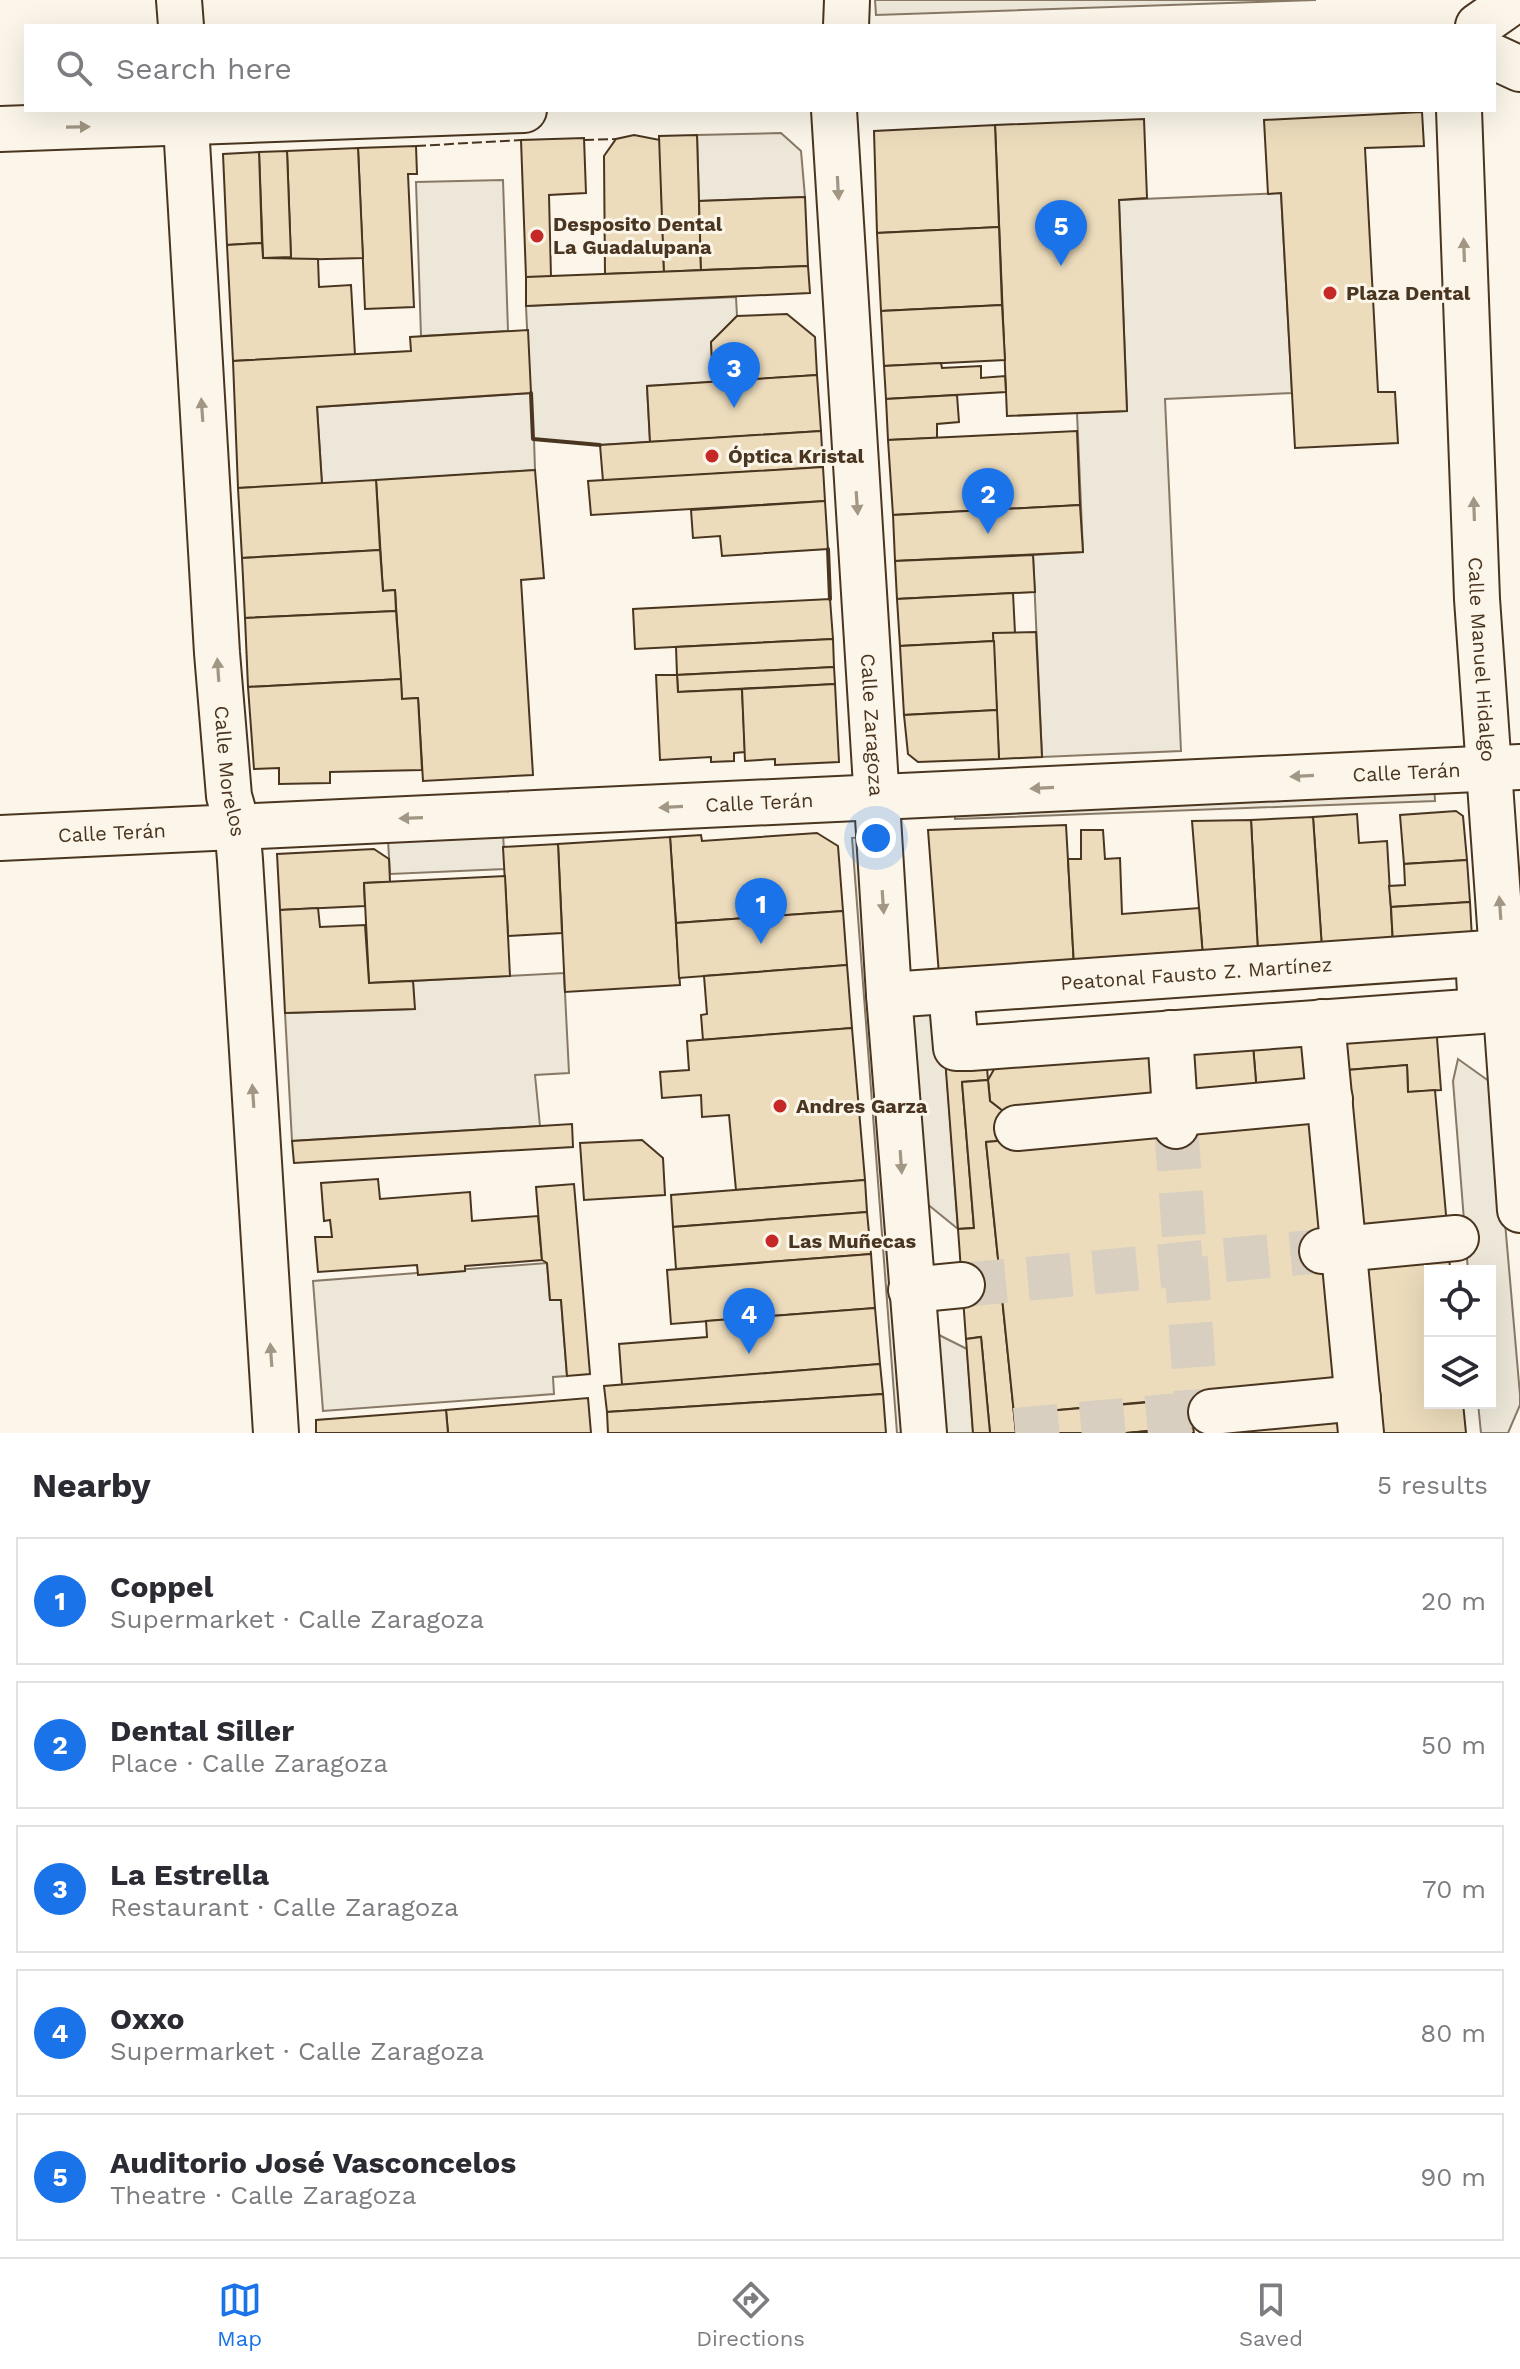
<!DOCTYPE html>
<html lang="en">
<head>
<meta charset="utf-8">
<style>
	body { margin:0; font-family:"Work Sans",sans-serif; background:#f2f2f3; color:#2b2b33 }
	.controls { position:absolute; right:24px; bottom:24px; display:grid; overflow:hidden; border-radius:0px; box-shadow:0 8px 32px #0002 }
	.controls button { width:72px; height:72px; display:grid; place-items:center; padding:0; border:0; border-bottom:2px solid #e1e1e2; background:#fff; color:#2b2b33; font:40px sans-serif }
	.you { position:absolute; left:876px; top:838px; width:28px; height:28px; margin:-20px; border:6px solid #fff; border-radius:50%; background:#1a73e8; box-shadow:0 0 0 12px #1a73e833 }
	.badge { display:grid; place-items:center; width:52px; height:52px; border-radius:50%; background:#1a73e8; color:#fff; font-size:26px; font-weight:700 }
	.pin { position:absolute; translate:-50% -66px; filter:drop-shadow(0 2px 4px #0008) }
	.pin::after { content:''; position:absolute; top:42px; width:28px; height:24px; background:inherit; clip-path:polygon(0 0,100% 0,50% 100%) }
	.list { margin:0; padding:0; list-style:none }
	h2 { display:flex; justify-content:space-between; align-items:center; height:104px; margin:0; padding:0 32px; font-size:34px }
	h2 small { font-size:26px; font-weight:400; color:#7c7c81 }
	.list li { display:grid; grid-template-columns:52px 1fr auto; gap:24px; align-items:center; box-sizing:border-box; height:128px; margin:0 16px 16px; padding:0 16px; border:2px solid #e1e1e2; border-radius:0px }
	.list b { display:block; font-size:30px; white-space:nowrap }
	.list p { margin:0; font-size:26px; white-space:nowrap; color:#7c7c81 }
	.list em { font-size:26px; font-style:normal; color:#7c7c81 }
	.icon { flex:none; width:44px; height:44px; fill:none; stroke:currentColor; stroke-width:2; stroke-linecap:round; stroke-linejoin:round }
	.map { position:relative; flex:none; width:1520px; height:1433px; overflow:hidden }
	.search { position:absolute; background:#fff; box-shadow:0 8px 32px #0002; left:24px; right:24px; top:24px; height:88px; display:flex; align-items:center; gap:20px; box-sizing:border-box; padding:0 28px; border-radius:0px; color:#7c7c81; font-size:30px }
	.sheet { height:824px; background:#fff }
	nav { display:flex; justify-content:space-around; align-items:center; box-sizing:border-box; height:112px; border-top:2px solid #e1e1e2; background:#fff; font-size:22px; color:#7c7c81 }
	nav a { display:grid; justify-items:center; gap:4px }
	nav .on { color:#1a73e8 }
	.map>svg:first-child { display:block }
	.parking { fill:#ede7d9; stroke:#887966; stroke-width:2 }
	.building { fill:#ecdcbc; stroke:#4a3520; stroke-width:2 }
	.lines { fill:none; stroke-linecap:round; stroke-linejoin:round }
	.minor-tunnel { stroke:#d8cfc1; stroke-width:44; stroke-dasharray:44 22; stroke-linecap:butt }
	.minor-casing { stroke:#4a3520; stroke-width:48 }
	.major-casing { stroke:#4a3520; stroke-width:48 }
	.minor { stroke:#fbf6e9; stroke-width:44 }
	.major { stroke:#fbf6e9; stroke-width:44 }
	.fence { stroke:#4a3520; stroke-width:2; stroke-dasharray:10 4; stroke-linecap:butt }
	.wall { stroke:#4a3520; stroke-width:4 }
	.oneway { fill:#a29684 }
	.poi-dot { fill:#c62828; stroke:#fbf6e9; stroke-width:3 }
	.labels { text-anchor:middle; stroke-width:6; stroke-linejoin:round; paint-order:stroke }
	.poi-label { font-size:20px; font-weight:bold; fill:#4a3520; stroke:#fbf6e9; text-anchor:start }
	.street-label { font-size:20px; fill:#4a3520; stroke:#fbf6e9 }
</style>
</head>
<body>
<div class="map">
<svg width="1520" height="1433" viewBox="0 0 1520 1433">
	<rect width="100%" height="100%" fill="#fbf6e9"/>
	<g class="parking">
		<polygon points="875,0 1316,0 876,15"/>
		<polygon points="781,133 801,151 805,197 699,201 697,135"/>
		<polygon points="503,180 508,331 421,336 416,182"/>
		<polygon points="1281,193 1292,393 1165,399 1181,751 1042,757 1033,555 1083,552 1077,413 1127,411 1119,200"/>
		<polygon points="736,297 737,316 711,343 713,382 647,386 650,442 600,445 534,439 535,470 322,484 317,407 530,393 526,306"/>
		<polygon points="1434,783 1435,801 955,819 954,801"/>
		<polygon points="503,833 505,869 390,874 388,840"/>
		<polygon points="868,837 914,1433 897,1433 852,838"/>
		<polygon points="564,973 569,1073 535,1075 540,1126 292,1141 285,1013 414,1009 413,981"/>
		<polygon points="941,998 958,1229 926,1203 909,1001"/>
		<polygon points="1458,1059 1493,1084 1520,1395 1520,1405 1508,1433 1481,1433 1478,1403 1490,1403 1490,1271 1468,1271 1453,1081"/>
		<polygon points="547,1263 550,1300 561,1300 567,1376 553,1377 554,1394 323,1411 313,1281"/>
		<polygon points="937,1334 967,1349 973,1433 945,1433"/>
	</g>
	<g class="building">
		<polygon points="1422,112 1424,146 1365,148 1378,392 1395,392 1398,443 1295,448 1281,193 1268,194 1264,120"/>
		<polygon points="1144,119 1147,198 1119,200 1127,411 1007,416 995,125"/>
		<polygon points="995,125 999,227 877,233 874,131"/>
		<polygon points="634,135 660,140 664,272 605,274 604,156 616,139"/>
		<polygon points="697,135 701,270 664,272 659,136"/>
		<polygon points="584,138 586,193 549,195 551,277 526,277 521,140"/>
		<polygon points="416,146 417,174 408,174 414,307 365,309 358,148"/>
		<polygon points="358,148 363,258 291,260 287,151"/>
		<polygon points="287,151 291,257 263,258 259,152"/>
		<polygon points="259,152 262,243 227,245 223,154"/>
		<polygon points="805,197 808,266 701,270 699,201"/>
		<polygon points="999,227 1002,305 881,311 877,233"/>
		<polygon points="262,243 263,258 318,259 319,287 351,285 355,355 233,361 227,245"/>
		<polygon points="808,266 810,293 526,306 526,277"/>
		<polygon points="1002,305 1005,360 884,366 881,311"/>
		<polygon points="787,314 815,337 817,375 713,382 711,342 737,316"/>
		<polygon points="528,330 531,393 317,407 322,484 238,488 233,361 411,351 410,337"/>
		<polygon points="941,363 942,368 981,366 981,378 1005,376 1006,392 886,399 884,366"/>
		<polygon points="817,375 821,431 650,442 647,386"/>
		<polygon points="957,395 959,422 937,424 937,438 888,440 886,399"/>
		<polygon points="821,431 823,467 603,481 600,445"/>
		<polygon points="1077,431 1080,505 893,515 888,440"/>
		<polygon points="823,467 825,501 591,515 588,481"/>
		<polygon points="535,470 544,578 521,580 533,775 423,781 418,698 402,699 395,590 383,591 376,480"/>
		<polygon points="376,480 380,550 242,558 238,488"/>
		<polygon points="825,501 828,549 722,556 720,536 693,538 691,510"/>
		<polygon points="1080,505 1083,552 895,561 893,515"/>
		<polygon points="380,550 383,591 395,590 396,611 245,618 242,558"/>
		<polygon points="1033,555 1035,592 897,599 895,561"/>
		<polygon points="1013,593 1015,633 993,633 994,641 900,646 897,599"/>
		<polygon points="830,599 833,639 635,649 633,609"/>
		<polygon points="396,611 401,679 248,687 245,618"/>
		<polygon points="1036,632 1042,757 999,759 993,633"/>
		<polygon points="833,639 834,667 677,675 676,647"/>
		<polygon points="994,641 997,710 904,715 900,646"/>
		<polygon points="834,667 835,684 678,692 677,675"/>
		<polygon points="656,675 677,675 678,692 742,689 745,752 734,753 734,761 711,762 711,757 660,760"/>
		<polygon points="401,679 402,699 418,698 422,770 330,772 330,783 279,784 279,768 254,769 248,687"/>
		<polygon points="835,684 839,762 775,765 775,759 745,761 742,689"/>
		<polygon points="997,710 999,759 918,762 908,754 904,715"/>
		<polygon points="1456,811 1463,816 1467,860 1404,864 1400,815"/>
		<polygon points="1357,814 1359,843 1387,841 1393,944 1322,949 1313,817"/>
		<polygon points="1313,817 1322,949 1258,953 1251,820"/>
		<polygon points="1251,820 1258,953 1203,957 1192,821"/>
		<polygon points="1066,825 1074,966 939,975 928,830"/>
		<polygon points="1081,830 1103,830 1105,859 1120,858 1122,914 1199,908 1203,957 1074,966 1068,859 1081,859"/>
		<polygon points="817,833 838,846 843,911 676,923 670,837 701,835 702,841"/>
		<polygon points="670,837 680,985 565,992 558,844"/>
		<polygon points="558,844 562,933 508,936 503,847"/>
		<polygon points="374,849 389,859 390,882 364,883 365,906 280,910 277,854"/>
		<polygon points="1467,860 1470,902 1391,907 1389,886 1405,885 1404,864"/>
		<polygon points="505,876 510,976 369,983 364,883"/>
		<polygon points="1470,902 1472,939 1393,944 1391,907"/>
		<polygon points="318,908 320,927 365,925 369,983 413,981 415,1009 285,1013 280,910"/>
		<polygon points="843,911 847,965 679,978 676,923"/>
		<polygon points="847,965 852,1028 703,1040 701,1015 707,1014 704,976"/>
		<polygon points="1436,1025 1441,1090 1408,1092 1407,1065 1347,1070 1337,1034"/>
		<polygon points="852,1028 865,1180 736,1190 729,1115 702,1117 701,1095 662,1098 660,1072 689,1070 687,1041"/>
		<polygon points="1313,1040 1317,1089 1257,1094 1253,1045"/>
		<polygon points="1163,1044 1167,1103 1008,1115 990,1101 988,1080 997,1064"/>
		<polygon points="1253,1045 1257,1094 1189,1099 1185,1051"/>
		<polygon points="986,1055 988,1080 962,1082 974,1228 958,1229 945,1058"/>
		<polygon points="1407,1065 1408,1092 1435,1090 1447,1226 1361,1233 1347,1070"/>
		<polygon points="988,1080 990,1101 1008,1115 1018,1140 986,1142 1016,1433 990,1433 981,1337 966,1339 958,1229 974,1228 962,1082"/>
		<polygon points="1311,1115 1334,1385 1014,1414 986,1142"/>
		<polygon points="572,1124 573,1147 294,1163 292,1141"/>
		<polygon points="642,1140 663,1158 665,1195 584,1200 580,1143"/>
		<polygon points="378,1179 380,1199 470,1192 472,1221 538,1216 542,1260 465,1266 465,1271 418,1275 417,1265 318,1272 315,1237 332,1237 330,1220 324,1221 321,1183"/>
		<polygon points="865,1180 867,1212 673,1227 671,1195"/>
		<polygon points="574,1184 590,1374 567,1376 561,1300 550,1300 547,1263 542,1260 536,1187"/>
		<polygon points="867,1212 871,1254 676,1269 673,1227"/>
		<polygon points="1449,1251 1450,1271 1430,1271 1430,1403 1463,1403 1466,1433 1383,1433 1367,1259"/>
		<polygon points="871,1254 875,1308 671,1324 667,1270"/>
		<polygon points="875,1308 880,1364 622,1385 619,1344 707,1337 706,1321"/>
		<polygon points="981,1337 990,1433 973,1433 966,1339"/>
		<polygon points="880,1364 883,1394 607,1412 604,1386"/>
		<polygon points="883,1394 886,1433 608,1433 607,1412"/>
		<polygon points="1209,1397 1212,1425 1126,1433 1016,1433 1014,1414"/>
		<polygon points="588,1398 591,1433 448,1433 446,1410"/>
		<polygon points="446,1410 448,1433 316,1433 316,1420"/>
		<polygon points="1347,1413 1348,1433 1207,1433 1206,1426"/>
		<polygon points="1193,1427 1194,1433 1126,1433"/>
	</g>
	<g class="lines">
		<g class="minor-tunnel">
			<polyline points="1176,1126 1198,1427"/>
			<polyline points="962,1285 1322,1251"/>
			<polyline points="1015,1430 1211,1412"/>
		</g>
		<defs>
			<g id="minor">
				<polyline points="846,26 847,0"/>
				<polyline points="1494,57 1520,69"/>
				<path id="s1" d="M 834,110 L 889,995 L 924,1433"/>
				<path id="s2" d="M 1459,110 L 1477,599 L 1520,1210"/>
				<path id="s3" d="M 186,125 L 217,653 L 229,796 L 237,824 L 240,860 L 276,1433"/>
				<path id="s4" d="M 0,838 L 1520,767"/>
				<polyline points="951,991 956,1048 970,1048 1481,1011 1478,956"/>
				<path id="s5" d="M 889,995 L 1503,952"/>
				<polyline points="1322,1022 1361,1433"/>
				<polyline points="1170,1033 1176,1126"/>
				<polyline points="1017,1128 1330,1099"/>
				<polyline points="1322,1251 1456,1238"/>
				<polyline points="911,1290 962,1285"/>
				<polyline points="1211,1412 1358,1398"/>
			</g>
			<g id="major">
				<polyline points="179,0 181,26"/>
				<polyline points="1478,26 1515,0"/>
				<polyline points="0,129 524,110"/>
			</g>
		</defs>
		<use href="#minor" class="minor-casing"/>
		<use href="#major" class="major-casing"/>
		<use href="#minor" class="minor"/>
		<use href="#major" class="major"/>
		<g class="fence">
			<polyline points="584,140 616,139"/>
			<polyline points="416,146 521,140"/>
		</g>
		<g class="wall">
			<polyline points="531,393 533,439 600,445"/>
			<polyline points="828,549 830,599"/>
		</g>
	</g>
	<defs><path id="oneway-solid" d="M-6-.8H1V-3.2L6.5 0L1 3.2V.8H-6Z" transform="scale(2)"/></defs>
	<g class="oneway">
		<use href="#oneway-solid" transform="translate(78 127) rotate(-1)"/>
		<use href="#oneway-solid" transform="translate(838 188) rotate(87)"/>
		<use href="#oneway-solid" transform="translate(1464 250) rotate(-92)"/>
		<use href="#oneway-solid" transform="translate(202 410) rotate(-94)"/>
		<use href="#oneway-solid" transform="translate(857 503) rotate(86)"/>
		<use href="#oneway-solid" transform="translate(1474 509) rotate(-92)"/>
		<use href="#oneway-solid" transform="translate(218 670) rotate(-94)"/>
		<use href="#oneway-solid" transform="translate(1302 776) rotate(177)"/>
		<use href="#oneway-solid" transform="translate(1042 788) rotate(177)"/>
		<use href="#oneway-solid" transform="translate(671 807) rotate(177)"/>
		<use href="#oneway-solid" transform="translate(411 818) rotate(178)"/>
		<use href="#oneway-solid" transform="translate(883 902) rotate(86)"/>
		<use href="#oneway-solid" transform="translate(1500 908) rotate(-94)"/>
		<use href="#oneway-solid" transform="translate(253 1096) rotate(-94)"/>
		<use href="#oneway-solid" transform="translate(901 1162) rotate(86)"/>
		<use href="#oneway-solid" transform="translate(271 1355) rotate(-94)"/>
	</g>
	<g class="poi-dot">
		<circle cx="537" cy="236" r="8"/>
		<circle cx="1330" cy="293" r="8"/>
		<circle cx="712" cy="456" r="8"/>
		<circle cx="780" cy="1106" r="8"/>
		<circle cx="772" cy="1241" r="8"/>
	</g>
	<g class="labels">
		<g class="poi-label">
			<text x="553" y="231">Desposito Dental<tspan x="553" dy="23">La Guadalupana</tspan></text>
			<text x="1346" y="300">Plaza Dental</text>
			<text x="728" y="463">Óptica Kristal</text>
			<text x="796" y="1113">Andres Garza</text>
			<text x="788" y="1248">Las Muñecas</text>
		</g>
		<g class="street-label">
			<text dy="7" stroke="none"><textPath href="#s2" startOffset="550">Calle Manuel Hidalgo</textPath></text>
			<text dy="7" stroke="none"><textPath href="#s1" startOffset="616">Calle Zaragoza</textPath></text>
			<text dy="7" stroke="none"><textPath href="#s4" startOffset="1408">Calle Terán</textPath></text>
			<text dy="7" stroke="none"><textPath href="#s3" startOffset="648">Calle Morelos</textPath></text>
			<text dy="7" stroke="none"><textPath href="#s4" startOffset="760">Calle Terán</textPath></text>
			<text dy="7" stroke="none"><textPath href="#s4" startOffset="112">Calle Terán</textPath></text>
			<text dy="7" stroke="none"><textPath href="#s5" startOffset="308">Peatonal Fausto Z. Martínez</textPath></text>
		</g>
	</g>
</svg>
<div class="controls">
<button><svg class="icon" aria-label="locate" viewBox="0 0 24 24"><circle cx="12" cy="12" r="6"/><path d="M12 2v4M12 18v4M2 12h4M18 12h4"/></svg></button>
<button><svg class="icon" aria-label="layers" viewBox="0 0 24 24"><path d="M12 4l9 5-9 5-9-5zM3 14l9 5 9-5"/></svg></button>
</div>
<div class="you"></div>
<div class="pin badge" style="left:761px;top:944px">1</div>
<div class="pin badge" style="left:988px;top:534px">2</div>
<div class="pin badge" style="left:734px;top:408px">3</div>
<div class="pin badge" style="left:749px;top:1354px">4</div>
<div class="pin badge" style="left:1061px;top:266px">5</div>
<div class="search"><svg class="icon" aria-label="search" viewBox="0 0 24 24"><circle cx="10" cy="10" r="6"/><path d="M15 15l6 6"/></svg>Search here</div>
</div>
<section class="sheet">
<h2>Nearby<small>5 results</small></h2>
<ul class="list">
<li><span class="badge">1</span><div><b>Coppel</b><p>Supermarket · Calle Zaragoza</p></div><em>20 m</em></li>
<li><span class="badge">2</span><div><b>Dental Siller</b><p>Place · Calle Zaragoza</p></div><em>50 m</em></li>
<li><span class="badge">3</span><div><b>La Estrella</b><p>Restaurant · Calle Zaragoza</p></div><em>70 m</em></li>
<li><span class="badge">4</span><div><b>Oxxo</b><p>Supermarket · Calle Zaragoza</p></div><em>80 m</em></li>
<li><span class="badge">5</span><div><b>Auditorio José Vasconcelos</b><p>Theatre · Calle Zaragoza</p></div><em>90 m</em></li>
</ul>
</section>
<nav>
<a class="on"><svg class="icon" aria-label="map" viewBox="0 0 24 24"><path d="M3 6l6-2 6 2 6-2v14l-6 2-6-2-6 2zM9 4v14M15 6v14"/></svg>Map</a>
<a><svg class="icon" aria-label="directions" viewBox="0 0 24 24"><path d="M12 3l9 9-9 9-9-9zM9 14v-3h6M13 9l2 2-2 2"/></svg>Directions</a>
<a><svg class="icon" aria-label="saved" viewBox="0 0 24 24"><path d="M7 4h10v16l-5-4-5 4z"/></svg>Saved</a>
</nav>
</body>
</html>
